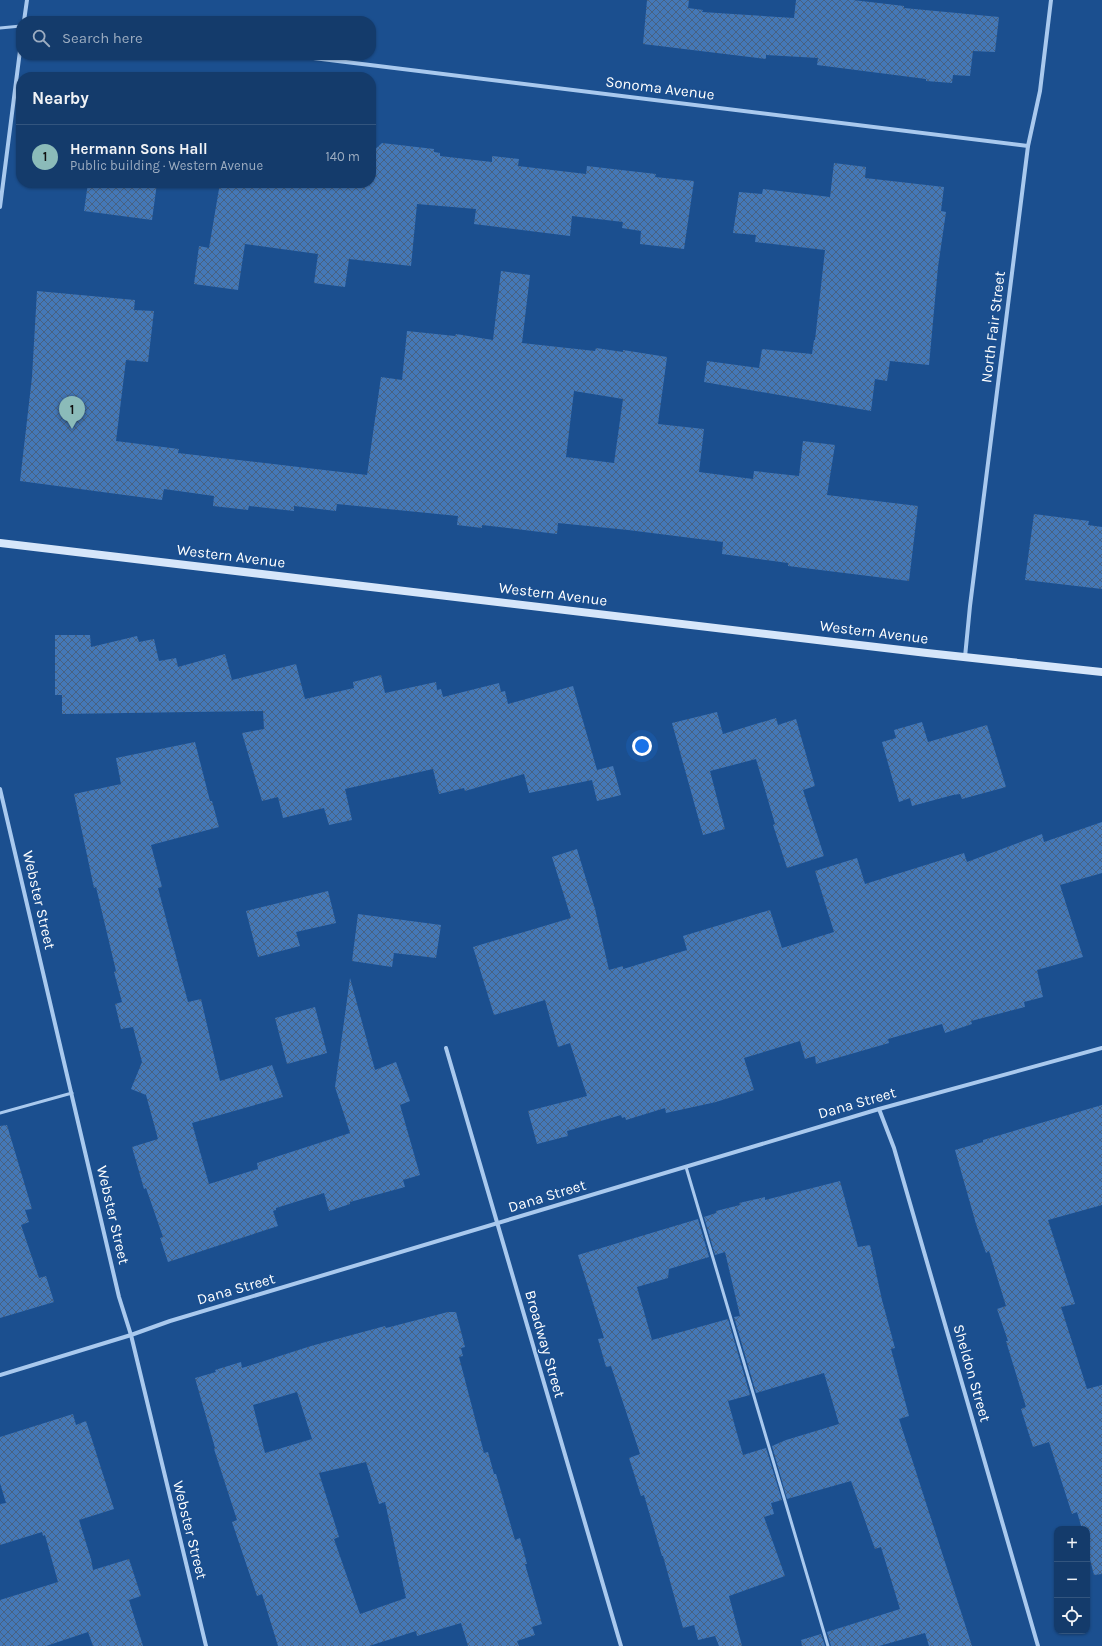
<!DOCTYPE html>
<html lang="en">
<head>
<meta charset="utf-8">
<style>
	body { margin:0; font-family:Karla,sans-serif; background:#214673; color:#f1f3f6 }
	.controls { position:absolute; right:12px; bottom:12px; display:grid; overflow:hidden; border-radius:8px; box-shadow:0 1px 3px #0004 }
	.controls button { width:36px; height:36px; display:grid; place-items:center; padding:0; border:0; border-bottom:1px solid #33557e; background:#143b6b; color:#f1f3f6; font:20px sans-serif }
	.you { position:absolute; left:642px; top:746px; width:14px; height:14px; margin:-10px; border:3px solid #fff; border-radius:50%; background:#1a73e8; box-shadow:0 0 0 6px #1a73e833 }
	.badge { display:grid; place-items:center; width:26px; height:26px; border-radius:50%; background:#8bbbb9; color:#111; font-size:13px; font-weight:700 }
	.pin { position:absolute; translate:-50% -33px; filter:drop-shadow(0 1px 2px #0008) }
	.pin::after { content:''; position:absolute; top:21px; width:14px; height:12px; background:inherit; clip-path:polygon(0 0,100% 0,50% 100%) }
	.list { margin:0; padding:0; list-style:none }
	h2 { display:flex; justify-content:space-between; align-items:center; height:52px; margin:0; padding:0 16px; font-size:17px }
	h2 small { font-size:13px; font-weight:400; color:#9dadc1 }
	.list li { display:grid; grid-template-columns:26px 1fr auto; gap:12px; align-items:center; box-sizing:border-box; height:64px; padding:0 16px; border-top:1px solid #33557e }
	.list b { display:block; font-size:15px; white-space:nowrap }
	.list p { margin:0; font-size:13px; white-space:nowrap; color:#9dadc1 }
	.list em { font-size:13px; font-style:normal; color:#9dadc1 }
	.icon { flex:none; width:22px; height:22px; fill:none; stroke:currentColor; stroke-width:2; stroke-linecap:round; stroke-linejoin:round }
	.map { position:relative; flex:none; width:1102px; height:1646px; overflow:hidden }
	.search { position:absolute; background:#143b6b; box-shadow:0 1px 3px #0004; left:16px; top:16px; width:360px; height:44px; display:flex; align-items:center; gap:10px; box-sizing:border-box; padding:0 14px; border-radius:16px; color:#9dadc1; font-size:15px }
	.panel { position:absolute; background:#143b6b; box-shadow:0 1px 3px #0004; left:16px; top:72px; width:360px; height:116px; border-radius:16px }
	.map>svg:first-child { display:block }
	.building { fill:url(#building-cross-hatch); fill-rule:evenodd }
	.lines { fill:none; stroke-linecap:round; stroke-linejoin:round }
	.lane { stroke:#a9c9ee; stroke-width:3 }
	.street { stroke:#a9c9ee; stroke-width:4 }
	.secondary { stroke:#d6e6fa; stroke-width:8 }
	.labels { text-anchor:middle; stroke-width:3; stroke-linejoin:round; paint-order:stroke }
	.street-label { font-size:15px; fill:#fff; stroke:#1b4f8f }
</style>
</head>
<body>
<div class="map">
<svg width="1102" height="1646" viewBox="0 0 1102 1646">
	<defs>
		<pattern id="building-cross-hatch" width="8" height="8" patternUnits="userSpaceOnUse"><rect width="8" height="8" fill="#4478b7"/><path d="M0 0l8 8M0 8l8-8" fill="none" stroke="#486282"/></pattern>
	</defs>
	<rect width="100%" height="100%" fill="#1b4f8f"/>
	<g class="building">
		<polygon points="647,0 689,0 688,8 703,10 702,12 794,18 796,0 853,0 904,6 904,8 999,17 995,52 973,51 970,76 953,75 952,83 926,81 926,79 817,65 818,58 766,55 766,59 643,44"/>
		<polygon points="382,143 434,149 434,152 440,153 440,156 492,162 492,156 519,159 518,166 586,174 587,166 656,174 655,177 694,181 684,249 640,244 641,231 622,228 623,222 572,216 570,236 474,224 476,209 417,204 411,266 349,259 345,287 314,283 318,254 245,244 238,290 194,284 199,246 209,248 220,183 371,183 371,153"/>
		<polygon points="834,163 866,167 865,178 944,187 941,211 946,212 938,267 929,365 890,361 887,381 875,379 871,411 704,382 707,361 759,368 762,349 812,354 814,340 815,340 825,250 755,242 756,235 733,233 739,192 762,194 763,189 830,197"/>
		<polygon points="88,183 157,183 152,220 84,211"/>
		<path d="M 501,271 L 530,275 L 522,343 L 595,351 L 596,348 L 623,352 L 623,350 L 667,357 L 658,424 L 704,429 L 699,472 L 753,479 L 754,471 L 799,476 L 803,441 L 835,445 L 827,495 L 918,506 L 909,581 L 788,566 L 788,563 L 722,554 L 723,542 L 628,530 L 558,523 L 557,534 L 482,525 L 482,528 L 457,525 L 458,516 L 337,504 L 336,511 L 294,506 L 294,511 L 249,506 L 248,510 L 213,506 L 214,496 L 164,489 L 162,500 L 20,481 L 32,377 L 37,291 L 135,300 L 134,310 L 154,311 L 148,362 L 126,360 L 116,441 L 179,449 L 178,453 L 367,475 L 381,377 L 402,380 L 407,331 L 455,336 L 456,334 L 493,340 ZM 574,391 L 623,399 L 614,463 L 566,457 Z"/>
		<polygon points="1034,514 1089,521 1088,525 1102,527 1102,589 1025,580"/>
		<polygon points="55,635 90,635 91,647 137,636 139,642 154,639 159,661 176,658 178,667 225,654 232,680 296,664 305,699 354,688 353,682 381,675 385,693 436,682 437,690 441,689 443,697 499,683 501,692 505,691 508,704 573,686 597,770 613,766 621,795 597,801 592,780 529,793 524,774 465,791 464,788 439,794 433,769 345,789 352,820 329,825 324,808 283,818 278,797 262,801 242,733 264,729 263,711 62,714 62,695 55,695"/>
		<polygon points="717,712 723,734 776,718 778,725 796,719 815,786 803,790 824,856 787,868 773,825 775,824 756,759 710,771 725,829 703,835 672,723"/>
		<polygon points="922,722 928,742 987,725 1006,787 962,799 960,794 953,795 912,806 910,798 899,802 882,742 896,738 894,730"/>
		<polygon points="195,742 210,801 212,801 219,827 151,845 162,887 158,888 188,1002 201,999 220,1081 272,1065 283,1097 192,1123 209,1184 258,1169 257,1163 350,1133 335,1087 350,978 375,1070 396,1062 410,1101 400,1105 420,1175 403,1180 405,1187 350,1202 350,1204 329,1211 324,1193 276,1208 276,1210 273,1211 278,1226 168,1262 160,1238 163,1237 146,1188 144,1189 132,1147 158,1139 146,1095 131,1089 142,1062 133,1027 121,1029 115,1004 122,1002 114,972 116,971 96,887 94,888 74,794 121,784 116,758"/>
		<polygon points="1102,822 1102,873 1060,885 1083,957 1037,970 1043,997 1024,1002 1025,1007 971,1021 972,1024 945,1033 942,1024 888,1039 889,1043 816,1064 815,1056 805,1059 800,1041 744,1058 754,1090 716,1102 666,1113 665,1108 626,1120 625,1117 622,1118 621,1115 567,1131 568,1136 537,1144 528,1111 587,1096 570,1043 558,1047 545,1000 494,1015 473,947 571,918 552,857 577,849 595,909 609,970 623,966 623,969 687,950 683,936 770,910 782,948 834,932 815,871 857,858 865,884 964,853 967,862 1042,834 1044,842"/>
		<polygon points="328,891 336,923 296,932 300,946 258,957 246,911"/>
		<polygon points="358,914 441,925 436,958 394,953 392,967 352,961"/>
		<polygon points="315,1007 327,1053 287,1064 275,1018"/>
		<polygon points="1102,1105 1102,1205 1048,1220 1075,1304 1061,1307 1087,1389 1102,1385 1102,1574 1094,1575 1087,1548 1087,1529 1082,1529 1077,1512 1072,1514 1049,1442 1033,1447 1021,1409 1026,1407 1006,1341 1008,1341 997,1309 1006,1306 989,1251 986,1253 976,1224 955,1150 983,1142 983,1140"/>
		<polygon points="7,1125 32,1209 25,1210 29,1222 21,1225 39,1278 46,1276 54,1302 0,1318 0,1126"/>
		<polygon points="840,1181 858,1247 870,1245 882,1300 895,1348 891,1349 909,1416 899,1419 972,1646 929,1646 925,1633 879,1646 831,1646 827,1632 900,1609 881,1547 875,1549 851,1481 787,1499 772,1446 786,1440 839,1424 824,1373 756,1393 734,1317 740,1316 725,1252 715,1255 704,1217 716,1213 716,1211 740,1205 739,1203 765,1197 765,1200"/>
		<polygon points="698,1219 709,1257 669,1269 668,1278 637,1287 652,1340 728,1319 750,1395 728,1401 743,1455 766,1448 782,1500 771,1503 774,1514 764,1517 785,1576 729,1596 742,1646 719,1646 715,1636 698,1640 694,1625 683,1628 663,1556 662,1556 644,1495 641,1496 629,1458 640,1454 611,1366 606,1367 598,1339 604,1338 578,1255"/>
		<path d="M 448,1312 L 456,1312 L 465,1347 L 461,1348 L 463,1356 L 459,1357 L 484,1453 L 488,1452 L 494,1474 L 496,1474 L 515,1540 L 520,1538 L 527,1564 L 525,1564 L 542,1624 L 532,1627 L 535,1635 L 517,1641 L 519,1646 L 468,1646 L 461,1623 L 417,1636 L 416,1631 L 369,1646 L 278,1646 L 262,1594 L 257,1596 L 232,1522 L 237,1520 L 214,1449 L 215,1448 L 195,1378 L 216,1372 L 215,1370 L 241,1362 L 242,1368 L 311,1346 L 385,1326 L 386,1328 ZM 297,1392 L 312,1439 L 265,1453 L 253,1405 ZM 366,1462 L 379,1504 L 385,1502 L 406,1598 L 360,1614 L 334,1539 L 339,1537 L 319,1473 Z"/>
		<polygon points="73,1414 76,1425 86,1421 114,1509 79,1520 91,1559 93,1570 129,1559 141,1596 129,1600 143,1646 93,1646 88,1632 46,1646 0,1646 0,1600 58,1582 45,1535 43,1536 42,1532 0,1545 0,1504 6,1503 0,1483 0,1437"/>
		<polygon points="821,1634 825,1646 802,1646 801,1640"/>
	</g>
	<g class="lines">
		<g class="lane">
			<polyline points="0,28 21,26"/>
			<polyline points="0,1113 72,1093"/>
			<polyline points="686,1167 828,1646"/>
		</g>
		<g class="street">
			<polyline points="24,21 27,0"/>
			<polyline points="289,55 1028,146"/>
			<polyline points="0,207 21,43"/>
			<polyline points="965,657 970,606 1028,146 1040,91 1051,0"/>
			<polyline points="0,789 119,1297 131,1335 206,1646"/>
			<polyline points="446,1048 621,1646"/>
			<polyline points="879,1109 894,1148 1038,1646"/>
			<polyline points="0,1375 131,1335 170,1321 879,1109 1102,1048"/>
		</g>
		<polyline class="secondary" points="0,543 927,653 1102,672"/>
	</g>
	<g class="labels">
		<g class="street-label">
			<text transform="translate(660 88) rotate(7)" y="5">Sonoma Avenue</text>
			<text transform="translate(993 327) rotate(-83)" y="5">North Fair Street</text>
			<text transform="translate(231 556) rotate(7)" y="5">Western Avenue</text>
			<text transform="translate(553 594) rotate(7)" y="5">Western Avenue</text>
			<text transform="translate(874 632) rotate(7)" y="5">Western Avenue</text>
			<text transform="translate(39 900) rotate(77)" y="5">Webster Street</text>
			<text transform="translate(857 1103) rotate(-16)" y="5">Dana Street</text>
			<text transform="translate(547 1196) rotate(-17)" y="5">Dana Street</text>
			<text transform="translate(113 1215) rotate(77)" y="5">Webster Street</text>
			<text transform="translate(236 1289) rotate(-16)" y="5">Dana Street</text>
			<text transform="translate(545 1344) rotate(74)" y="5">Broadway Street</text>
			<text transform="translate(972 1373) rotate(74)" y="5">Sheldon Street</text>
			<text transform="translate(190 1530) rotate(76)" y="5">Webster Street</text>
		</g>
	</g>
</svg>
<div class="controls">
<button>+</button>
<button>−</button>
<button><svg class="icon" aria-label="locate" viewBox="0 0 24 24"><circle cx="12" cy="12" r="6"/><path d="M12 2v4M12 18v4M2 12h4M18 12h4"/></svg></button>
</div>
<div class="you"></div>
<div class="pin badge" style="left:72px;top:429px">1</div>
<div class="search"><svg class="icon" aria-label="search" viewBox="0 0 24 24"><circle cx="10" cy="10" r="6"/><path d="M15 15l6 6"/></svg>Search here</div>
<section class="panel">
<h2>Nearby<small></small></h2>
<ul class="list">
<li><span class="badge">1</span><div><b>Hermann Sons Hall</b><p>Public building · Western Avenue</p></div><em>140 m</em></li>
</ul>
</section>
</div>
</body>
</html>
